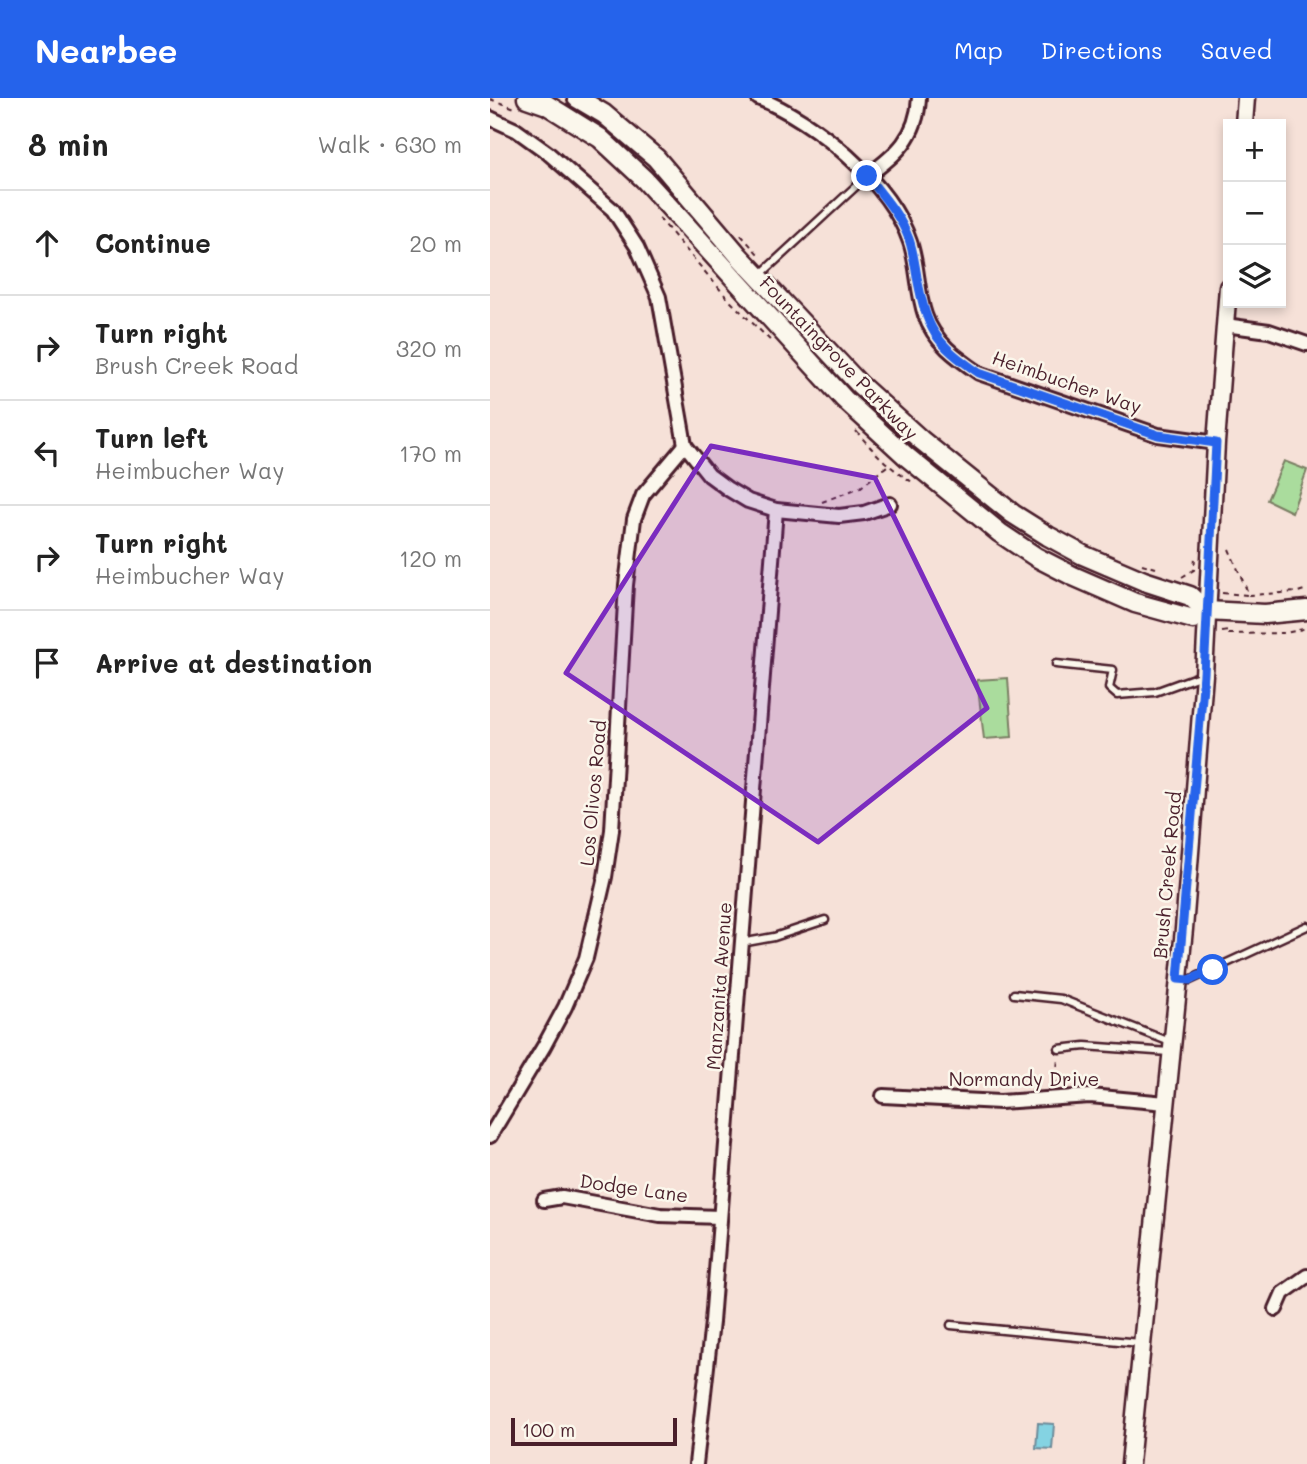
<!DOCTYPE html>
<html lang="en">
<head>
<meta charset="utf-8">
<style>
	body { margin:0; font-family:Mali,sans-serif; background:#f6f6f6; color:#222 }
	.controls { position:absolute; right:21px; top:21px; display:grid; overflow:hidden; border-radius:0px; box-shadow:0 4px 10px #0003 }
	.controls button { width:63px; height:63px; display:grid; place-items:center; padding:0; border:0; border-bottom:2px solid #e0e0e0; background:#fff; color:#222; font:35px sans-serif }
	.scale { position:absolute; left:21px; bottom:18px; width:166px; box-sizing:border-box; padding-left:7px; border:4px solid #4a1f2b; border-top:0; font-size:19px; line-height:24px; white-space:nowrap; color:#4a1f2b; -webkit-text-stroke:5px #fbf7ec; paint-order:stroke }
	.stop { position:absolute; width:21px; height:21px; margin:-16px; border:5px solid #2563eb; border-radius:50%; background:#fff }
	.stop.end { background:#2563eb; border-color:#fff; box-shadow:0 2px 7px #0008 }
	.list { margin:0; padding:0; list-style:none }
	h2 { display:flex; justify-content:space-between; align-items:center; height:91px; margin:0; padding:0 28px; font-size:30px }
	h2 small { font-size:23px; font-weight:400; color:#767676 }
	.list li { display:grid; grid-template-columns:46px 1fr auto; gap:21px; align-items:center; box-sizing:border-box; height:105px; padding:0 28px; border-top:2px solid #e0e0e0 }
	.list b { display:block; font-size:26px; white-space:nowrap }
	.list p { margin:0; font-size:23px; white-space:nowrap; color:#767676 }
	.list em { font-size:23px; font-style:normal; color:#767676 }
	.icon { flex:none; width:38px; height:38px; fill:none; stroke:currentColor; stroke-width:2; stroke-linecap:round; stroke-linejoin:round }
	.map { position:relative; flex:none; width:817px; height:1366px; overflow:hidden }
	header { display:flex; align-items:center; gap:42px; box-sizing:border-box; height:98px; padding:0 35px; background:#2563eb; color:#fff }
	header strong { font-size:33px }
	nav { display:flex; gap:38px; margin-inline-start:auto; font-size:24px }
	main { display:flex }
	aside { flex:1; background:#fff }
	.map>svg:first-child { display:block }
	.green { fill:#aadc9d; stroke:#7a7e64; stroke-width:2 }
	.water { fill:#84d3e2; stroke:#6d8b99; stroke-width:2 }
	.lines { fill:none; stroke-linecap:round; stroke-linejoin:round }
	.service-casing { stroke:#4a1f2b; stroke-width:11 }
	.minor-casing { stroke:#4a1f2b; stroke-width:18 }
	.tertiary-casing { stroke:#4a1f2b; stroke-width:21 }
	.secondary-casing { stroke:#4a1f2b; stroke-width:23 }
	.path { stroke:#4a1f2b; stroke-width:2; stroke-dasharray:5 5; stroke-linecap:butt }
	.service { stroke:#fbf7ec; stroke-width:6 }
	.minor { stroke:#fbf7ec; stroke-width:12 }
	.tertiary { stroke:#fbf7ec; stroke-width:16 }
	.secondary { stroke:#fbf7ec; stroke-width:18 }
	.route { stroke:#2563eb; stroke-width:9 }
	.marked { fill:#7b2cbf; fill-opacity:0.2; stroke:#7b2cbf; stroke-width:5; stroke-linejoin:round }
	.labels { text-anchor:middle; stroke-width:5; stroke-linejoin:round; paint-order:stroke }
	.street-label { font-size:19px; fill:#4a1f2b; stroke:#fbf7ec }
</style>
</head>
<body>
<header>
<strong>Nearbee</strong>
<nav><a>Map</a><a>Directions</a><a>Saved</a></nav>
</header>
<main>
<aside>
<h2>8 min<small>Walk · 630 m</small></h2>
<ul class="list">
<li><svg class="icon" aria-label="ahead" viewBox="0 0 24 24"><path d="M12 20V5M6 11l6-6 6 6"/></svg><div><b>Continue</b></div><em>20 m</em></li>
<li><svg class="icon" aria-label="right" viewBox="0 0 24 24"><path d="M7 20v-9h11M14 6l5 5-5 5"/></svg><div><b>Turn right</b><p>Brush Creek Road</p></div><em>320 m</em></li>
<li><svg class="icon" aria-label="left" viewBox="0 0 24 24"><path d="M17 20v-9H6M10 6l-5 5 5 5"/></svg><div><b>Turn left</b><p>Heimbucher Way</p></div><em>170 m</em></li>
<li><svg class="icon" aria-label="right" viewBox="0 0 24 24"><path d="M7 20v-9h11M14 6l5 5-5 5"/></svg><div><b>Turn right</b><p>Heimbucher Way</p></div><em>120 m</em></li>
<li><svg class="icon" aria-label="arrive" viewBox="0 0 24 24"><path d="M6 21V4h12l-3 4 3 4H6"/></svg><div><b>Arrive at destination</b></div></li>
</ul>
</aside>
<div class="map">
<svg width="817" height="1366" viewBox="0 0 817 1366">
	<rect width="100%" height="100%" fill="#f6e1d8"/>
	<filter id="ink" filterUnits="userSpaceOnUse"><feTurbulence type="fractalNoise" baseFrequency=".0143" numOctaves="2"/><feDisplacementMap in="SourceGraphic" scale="14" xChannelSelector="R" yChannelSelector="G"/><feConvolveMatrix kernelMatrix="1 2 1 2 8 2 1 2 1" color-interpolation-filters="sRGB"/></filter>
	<g filter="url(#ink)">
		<g class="green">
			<polygon points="794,363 817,372 802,414 777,402"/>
			<polygon points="518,580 522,639 494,641 487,582"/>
		</g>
		<polygon class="water" points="548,1325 564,1326 562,1351 546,1350"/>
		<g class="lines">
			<defs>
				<g id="service">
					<polyline points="270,177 377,78"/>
					<polyline points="566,566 623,572 619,590 627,597 665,594 712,577"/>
					<polyline points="251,845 284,839 335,822"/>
					<polyline points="690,882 700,882 817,828"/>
					<polyline points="524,896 571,901 680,944"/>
					<polyline points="569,951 595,948 679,954"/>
					<polyline points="461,1227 650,1245"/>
				</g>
				<g id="minor">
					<path d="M 268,0 C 324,22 400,84 420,144 C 428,167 427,194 435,217 C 444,244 467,260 489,275 L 668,337 L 726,345"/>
					<polyline points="0,20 26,32 58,55 123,112 147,149 169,199 195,347 219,377 238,391 258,403 286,412 349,418 374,415 400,406"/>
					<path d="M 377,78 C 406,57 427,39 429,0"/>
					<polyline points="735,227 779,233 817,246"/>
					<polyline points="393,998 510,1004 600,998 676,1005"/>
					<polyline points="0,1038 54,948 75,909 96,860 115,779 122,732 136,487 144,421 153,397 195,347"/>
					<polyline points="54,1102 72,1099 170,1117 230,1119"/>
					<polyline points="786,1211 793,1195 817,1178"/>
					<polyline points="206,1366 222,1224 286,412"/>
				</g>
				<g id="tertiary">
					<polyline points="754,26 756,0"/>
					<polyline points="640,1366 694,831 714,577 726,345 738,189"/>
				</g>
				<g id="secondary">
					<polyline points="37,0 57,7 110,40 154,81 354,301 417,359 510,435 546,459 583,478 645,505 703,521 716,513"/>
					<polyline points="87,0 114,16 166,60 249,158 370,287 431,342 523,416 558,438 593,457 654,483 700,498 716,513"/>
					<polyline points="716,513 775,516 817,512"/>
				</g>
			</defs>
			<use href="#service" class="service-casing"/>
			<use href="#minor" class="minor-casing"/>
			<use href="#tertiary" class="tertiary-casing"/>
			<use href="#secondary" class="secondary-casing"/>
			<g class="path">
				<polyline points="0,1 25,10"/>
				<polyline points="169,120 239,202 283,245"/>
				<polyline points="251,137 268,156"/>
				<path d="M 366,333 C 384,354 400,371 424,385"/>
				<polyline points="332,404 371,389 397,368"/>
				<polyline points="739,451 759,497 808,494 817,491"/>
				<polyline points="652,466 666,470"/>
				<polyline points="692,479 704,472 705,459"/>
				<polyline points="732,495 758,497"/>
				<polyline points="732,534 739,533 739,536 796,535 817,530"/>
				<polyline points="566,988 568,959"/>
			</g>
			<use href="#service" class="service"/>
			<use href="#minor" class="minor"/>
			<use href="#tertiary" class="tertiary"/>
			<use href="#secondary" class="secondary"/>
		</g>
	</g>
	<g class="lines" filter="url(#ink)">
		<path class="route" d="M 377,78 C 393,98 410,117 419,141 C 423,153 425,166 427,179 C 437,231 444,245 489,275 L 668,337 L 726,345 L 714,576 L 688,881 L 700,882 L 723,872"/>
	</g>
	<path class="marked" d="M 221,348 L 385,380 L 497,610 L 328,744 L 76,575 Z"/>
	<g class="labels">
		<g class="street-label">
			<text transform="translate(349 260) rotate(46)" y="7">Fountaingrove Parkway</text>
			<text transform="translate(577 284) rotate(19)" y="7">Heimbucher Way</text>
			<text transform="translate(103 695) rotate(-85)" y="7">Los Olivos Road</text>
			<text transform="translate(677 777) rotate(-85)" y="7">Brush Creek Road</text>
			<text transform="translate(229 888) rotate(-86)" y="7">Manzanita Avenue</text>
			<text x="534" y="988">Normandy Drive</text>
			<text transform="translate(144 1090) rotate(8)" y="7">Dodge Lane</text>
		</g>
	</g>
</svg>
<div class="controls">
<button>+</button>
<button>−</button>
<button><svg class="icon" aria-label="layers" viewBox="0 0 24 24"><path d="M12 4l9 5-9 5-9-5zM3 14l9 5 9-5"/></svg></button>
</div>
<div class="scale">100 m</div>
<div class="stop" style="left:723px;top:872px"></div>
<div class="stop end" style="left:377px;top:78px"></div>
</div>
</main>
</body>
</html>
